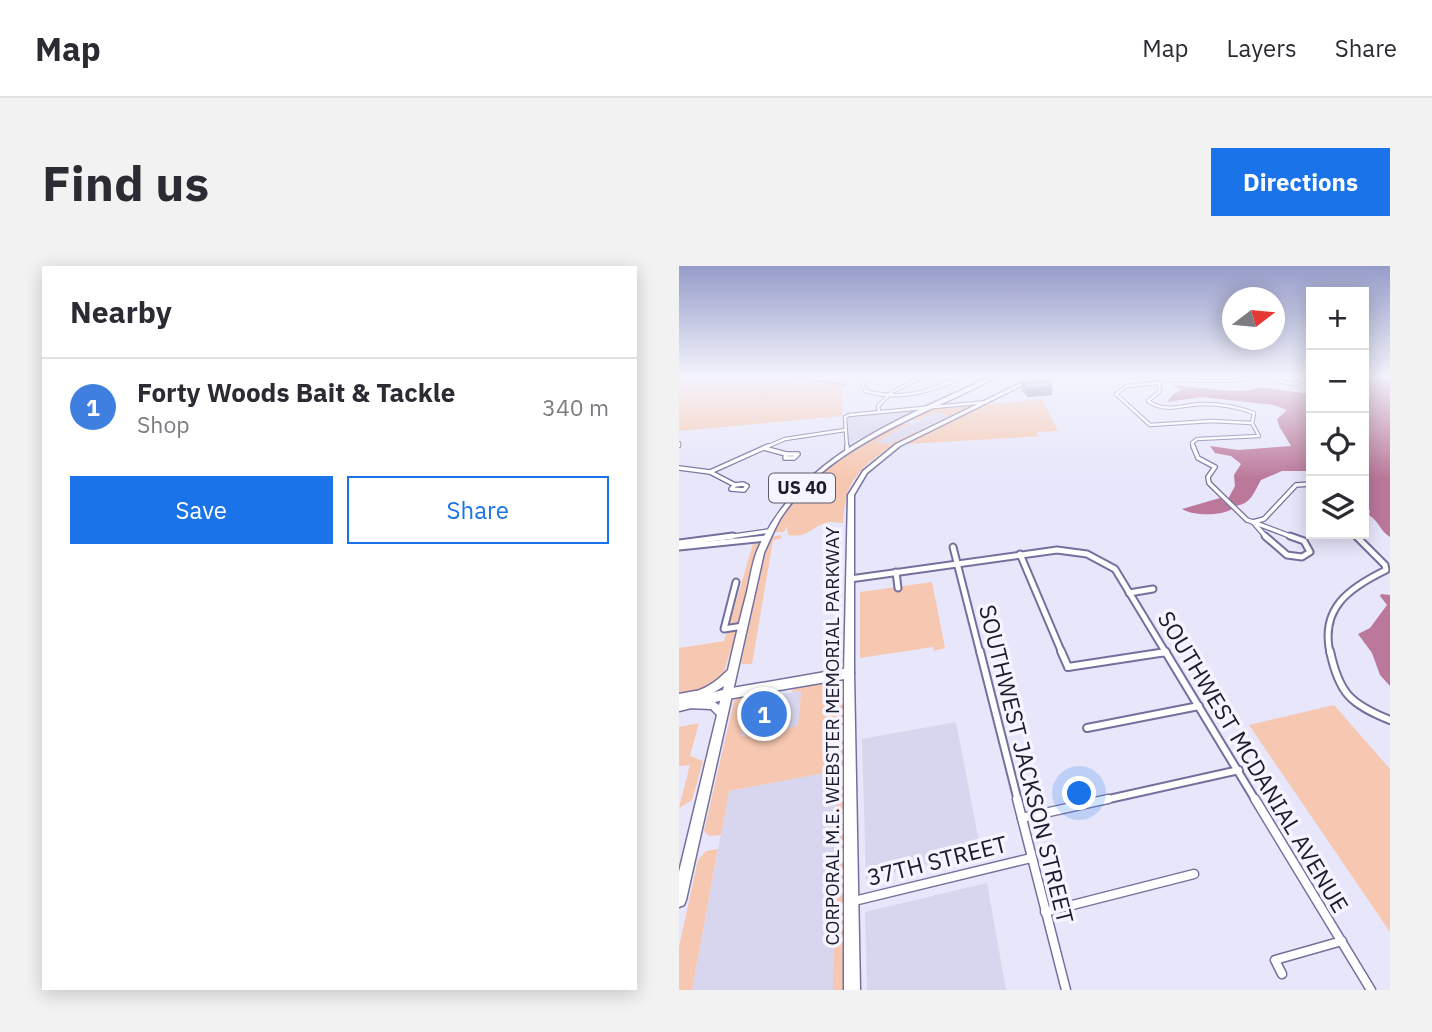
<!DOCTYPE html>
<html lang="en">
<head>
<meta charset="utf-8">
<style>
	body { margin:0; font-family:"IBM Plex Sans",sans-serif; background:#f2f2f3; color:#2b2b33 }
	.controls { position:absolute; right:21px; top:21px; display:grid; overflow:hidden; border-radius:0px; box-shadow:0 4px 18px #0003 }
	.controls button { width:63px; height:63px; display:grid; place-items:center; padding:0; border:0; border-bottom:2px solid #e1e1e2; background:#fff; color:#2b2b33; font:35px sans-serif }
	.compass { position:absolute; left:543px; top:21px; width:63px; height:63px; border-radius:50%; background:#fff; box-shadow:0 4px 18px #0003; rotate:74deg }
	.you { position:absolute; left:401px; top:528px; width:24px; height:24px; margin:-18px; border:5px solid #fff; border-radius:50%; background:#1a73e8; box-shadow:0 0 0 10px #1a73e833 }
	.badge { display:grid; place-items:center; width:46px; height:46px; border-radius:50%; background:#1a73e8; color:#fff; font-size:23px; font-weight:700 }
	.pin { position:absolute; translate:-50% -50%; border:4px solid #fff; box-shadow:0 2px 7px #0006 }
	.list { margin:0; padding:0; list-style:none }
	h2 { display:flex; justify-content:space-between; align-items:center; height:91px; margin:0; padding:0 28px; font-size:30px }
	h2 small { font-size:23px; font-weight:400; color:#7c7c81 }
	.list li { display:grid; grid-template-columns:46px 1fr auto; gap:21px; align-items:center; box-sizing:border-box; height:98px; padding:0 28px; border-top:2px solid #e1e1e2 }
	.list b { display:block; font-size:26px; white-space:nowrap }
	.list p { margin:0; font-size:23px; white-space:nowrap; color:#7c7c81 }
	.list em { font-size:23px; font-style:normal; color:#7c7c81 }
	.actions { display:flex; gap:14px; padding:21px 28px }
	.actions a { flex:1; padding:16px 0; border:2px solid #1a73e8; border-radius:0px; text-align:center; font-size:24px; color:#1a73e8 }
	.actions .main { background:#1a73e8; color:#fff }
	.icon { flex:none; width:38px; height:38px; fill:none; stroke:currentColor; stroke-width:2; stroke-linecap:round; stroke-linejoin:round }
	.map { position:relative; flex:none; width:711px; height:724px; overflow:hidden; border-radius:0px }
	header { display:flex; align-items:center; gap:42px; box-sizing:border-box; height:98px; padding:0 35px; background:#fff; border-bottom:2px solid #e1e1e2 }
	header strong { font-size:33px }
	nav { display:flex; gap:38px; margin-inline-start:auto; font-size:24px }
	.intro { display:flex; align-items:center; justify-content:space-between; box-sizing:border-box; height:168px; padding:0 42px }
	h1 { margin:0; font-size:49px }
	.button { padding:18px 32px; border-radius:0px; background:#1a73e8; color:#fff; font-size:24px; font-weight:700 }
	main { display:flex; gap:42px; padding:0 42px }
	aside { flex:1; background:#fff; border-radius:0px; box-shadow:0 4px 18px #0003 }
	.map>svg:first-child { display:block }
	.built { fill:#d7d6ee }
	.green { fill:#f7c8b1 }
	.water { fill:#bb789b }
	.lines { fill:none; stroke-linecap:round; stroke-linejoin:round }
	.stream { stroke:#bb789b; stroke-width:2 }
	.street-far4-casing { stroke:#74709e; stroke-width:4.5 }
	.street-far3-casing { stroke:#74709e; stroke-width:6 }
	.street-far2-casing { stroke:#74709e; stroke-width:9 }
	.street-far1-casing { stroke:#74709e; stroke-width:10 }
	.street-casing { stroke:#74709e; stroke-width:11 }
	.secondary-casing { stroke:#74709e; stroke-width:13 }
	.primary-casing { stroke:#74709e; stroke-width:3 }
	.street-far4 { stroke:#fff; stroke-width:2.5 }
	.street-far3 { stroke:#fff; stroke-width:3.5 }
	.street-far2 { stroke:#fff; stroke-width:5 }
	.street-far1 { stroke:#fff; stroke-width:6 }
	.street { stroke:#fff; stroke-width:8 }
	.secondary { stroke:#fff; stroke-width:10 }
	.primary { fill:#fff; fill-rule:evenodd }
	.wall { fill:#9b98c2 }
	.shaded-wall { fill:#7e7c9e }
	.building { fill:#b4b1e2; stroke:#7e7c9e; stroke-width:2 }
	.labels { text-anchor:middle; stroke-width:7; stroke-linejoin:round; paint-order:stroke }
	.shield { fill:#f5f4ff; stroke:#5d5b6b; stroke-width:2 }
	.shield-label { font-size:18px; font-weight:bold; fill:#1c1a2c }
	.street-label { font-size:19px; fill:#1c1a2c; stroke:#f5f4ff }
	.near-street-label { font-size:23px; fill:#1c1a2c; stroke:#f5f4ff }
</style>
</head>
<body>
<header>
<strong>Map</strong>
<nav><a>Map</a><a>Layers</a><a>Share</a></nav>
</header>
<div class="intro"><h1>Find us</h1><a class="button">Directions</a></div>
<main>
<aside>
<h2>Nearby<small></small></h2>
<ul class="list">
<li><span class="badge" style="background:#3f7fe0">1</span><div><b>Forty Woods Bait &amp; Tackle</b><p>Shop</p></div><em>340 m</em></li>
</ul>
<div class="actions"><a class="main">Save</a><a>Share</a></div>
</aside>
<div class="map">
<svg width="711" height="724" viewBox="0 0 711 724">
	<rect width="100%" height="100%" fill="#e7e6fb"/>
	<g class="built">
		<polygon points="246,142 169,178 169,150"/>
		<polygon points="257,146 271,149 210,178 196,176"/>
		<polygon points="122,425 119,460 61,470 67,434"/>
		<polygon points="277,456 302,586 187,613 183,473"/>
		<polygon points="157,505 154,724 13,724 50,525"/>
		<polygon points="308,617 327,724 188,724 186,646"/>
	</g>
	<g class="green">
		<polygon points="163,111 163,150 0,165 0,112"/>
		<polygon points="363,133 379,165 359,166 358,169 365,170 227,178 304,139"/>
		<path d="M 299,137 C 260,157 198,178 174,215 C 166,227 165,244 164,257 C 159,257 152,255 147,257 C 130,262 130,272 109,269 L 108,260 L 105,266 L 95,266 C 124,214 169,183 223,158 L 232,157 L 197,176 L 210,178 L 270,150 L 257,146 L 236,155 L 233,154 L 256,141 Z"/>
		<polygon points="103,269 101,273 94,274 73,398 62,398 84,293 92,271"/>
		<polygon points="75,274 82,275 60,358 50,360"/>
		<polygon points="253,316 266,382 255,385 254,381 181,392 181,326"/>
		<polygon points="49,364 58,364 44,409 39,415 15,426 0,429 0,382 45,375"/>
		<polygon points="157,414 165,419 166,724 154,724 157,505 50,525 42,569 30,570 25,565 55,435 61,431 101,426 102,428 67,434 62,470 119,460 122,425 112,426 114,423"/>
		<polygon points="655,439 711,503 711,666 570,459"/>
		<polygon points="20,457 11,490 24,495 13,534 0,542 11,499 0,500 0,461"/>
		<polygon points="39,583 13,724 0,724 0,681 19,594 27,585"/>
	</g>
	<g class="water">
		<path d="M 711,111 L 711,271 C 701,265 700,255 690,249 L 691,245 L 685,239 L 685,113 Z"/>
		<path d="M 493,118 C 513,121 566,130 580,121 L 632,128 L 632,205 L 603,205 L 582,214 C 575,226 572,239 555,240 L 549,233 L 556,220 L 555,209 L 562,198 L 552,190 L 536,187 L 531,180 L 559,184 L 612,180 L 600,160 L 598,153 L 608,144 L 595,139 L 523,131 L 488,136 L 493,129 L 502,124 Z"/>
		<path d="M 541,232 L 553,243 C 542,250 514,250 503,243 Z"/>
		<polygon points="702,328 711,329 711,420 701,409 693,387 679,368 691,362 708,339 701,330"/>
	</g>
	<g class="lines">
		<polyline class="stream" points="118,112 167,119"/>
		<defs>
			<g id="street-far4">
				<path d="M 182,111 L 186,125 C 221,135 251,126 283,111"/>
				<polyline points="246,111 271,117"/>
				<polyline points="583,111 613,118 632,113"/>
				<path d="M 483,114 L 480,117 L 481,125 L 469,135 C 487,148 505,138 524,138 C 542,138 559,141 575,147 L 573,157 L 580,170 L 518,173 L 513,177 L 515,182"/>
				<polyline points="483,114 550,115 582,111"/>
				<polyline points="480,117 447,120 437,128 471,159 532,155 573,157"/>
				<polyline points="200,145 199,140 213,126 243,111"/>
				<polyline points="0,177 0,180"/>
				<polyline points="85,182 106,173 166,164"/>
				<polyline points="168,182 166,151 170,149 308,136"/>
			</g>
			<g id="street-far3">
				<polyline points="168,180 168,185"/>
				<polyline points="514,180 519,192 536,201 529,211 530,217 568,254 574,256"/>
				<polyline points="85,182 107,188"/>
				<polygon points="107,188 119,188 115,192 106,192"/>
				<polyline points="0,202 31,206 56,219"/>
				<polyline points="31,206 89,180"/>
				<polygon points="64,218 68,220 65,224 52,223 56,219"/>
				<polyline points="574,256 616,272"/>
				<polyline points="574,256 588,272"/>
				<polyline points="574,256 585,253 617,219 632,218"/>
				<polyline points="675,268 679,272"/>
				<polyline points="41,272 90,265"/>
			</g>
			<g id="street-far2">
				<polyline points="586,270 608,289 623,291 631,286 625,275 611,270"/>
				<polyline points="0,277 54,270"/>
				<polyline points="0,281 87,272"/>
				<polyline points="274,281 301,387"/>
				<polyline points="341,288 383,387"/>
				<polyline points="217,306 219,322"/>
				<polyline points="171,313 378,284 408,288 436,303 487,387"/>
				<polyline points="57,316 45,363 64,360"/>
				<polyline points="450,327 474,323"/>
				<polyline points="483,387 487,386"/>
				<path d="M 651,387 C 641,342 670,322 707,304 L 706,299 L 677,270"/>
			</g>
			<g id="street-far1">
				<polyline points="301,385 339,535"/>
				<polyline points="382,385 389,401"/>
				<polyline points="486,385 577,535"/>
				<path d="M 651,385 C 660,427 671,438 711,454"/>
				<polyline points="389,401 487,386"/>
				<polyline points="408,462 520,440"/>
				<polyline points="421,535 560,504"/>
			</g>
			<g id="street">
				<polyline points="338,533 387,724"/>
				<polyline points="576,533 692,724"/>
				<polyline points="343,552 429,533"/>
				<polyline points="175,635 352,592"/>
				<polyline points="366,646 515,608"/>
				<polyline points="603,708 596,694 663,675"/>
			</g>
			<g id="secondary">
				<polyline points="0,433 17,430"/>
				<polyline points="0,440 48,428 170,407"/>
			</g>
			<g id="primary">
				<path d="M 311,111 L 318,111 C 243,151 150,178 101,253 C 95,264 90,276 85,287 L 7,634 L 5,639 L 0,641 L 0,606 L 38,449 L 32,443 L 9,442 L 5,441 L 4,438 L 5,435 L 10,434 L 7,431 L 8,428 C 27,423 36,417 49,404 C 55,378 61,352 68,326 C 71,313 73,298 78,285 C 119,189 224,152 311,111 ZM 45,420 L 40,439 L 34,435 L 13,434 L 32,428 Z"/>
				<polygon points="354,111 360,111 221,180 188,207 175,229 175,407 181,724 165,724 165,407 169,229 184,205 217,178"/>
			</g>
		</defs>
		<use href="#street-far4" class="street-far4-casing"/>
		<use href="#street-far3" class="street-far3-casing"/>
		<use href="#street-far2" class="street-far2-casing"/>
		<use href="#street-far1" class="street-far1-casing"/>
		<use href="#street" class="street-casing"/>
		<use href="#secondary" class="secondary-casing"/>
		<use href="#primary" class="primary-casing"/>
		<use href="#street-far4" class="street-far4"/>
		<use href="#street-far3" class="street-far3"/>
		<use href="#street-far2" class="street-far2"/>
		<use href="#street-far1" class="street-far1"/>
		<use href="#street" class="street"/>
		<use href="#secondary" class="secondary"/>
		<use href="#primary" class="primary"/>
	</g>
	<polygon class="wall" points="343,117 373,121 373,129 348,131 343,125"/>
	<g class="shaded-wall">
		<polygon points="373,121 373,129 348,131 348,123"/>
		<polygon points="87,425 92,436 90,458 77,460 71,449"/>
	</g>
	<g class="building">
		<polygon points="368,115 373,121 348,123 343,117"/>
		<polygon points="87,425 85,447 71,449 75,428"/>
	</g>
	<linearGradient id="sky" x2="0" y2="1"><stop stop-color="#969cc9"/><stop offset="0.52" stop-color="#f4f4fd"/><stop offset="1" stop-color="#f4f4fd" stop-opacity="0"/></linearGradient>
	<rect width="711" height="213" fill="url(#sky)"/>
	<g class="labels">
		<rect class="shield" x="90" y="207.5" width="66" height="29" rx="5"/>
		<g class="shield-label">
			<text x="123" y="228">US 40</text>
		</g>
		<g class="street-label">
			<text transform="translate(153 470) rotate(-90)" y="7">CORPORAL M.E. WEBSTER MEMORIAL PARKWAY</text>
		</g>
		<g class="near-street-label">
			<text transform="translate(574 496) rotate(59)" y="8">SOUTHWEST MCDANIAL AVENUE</text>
			<text transform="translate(347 498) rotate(76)" y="8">SOUTHWEST JACKSON STREET</text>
			<text transform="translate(258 595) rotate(-14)" y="8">37TH STREET</text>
		</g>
	</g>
</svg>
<div class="controls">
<button>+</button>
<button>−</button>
<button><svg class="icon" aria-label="locate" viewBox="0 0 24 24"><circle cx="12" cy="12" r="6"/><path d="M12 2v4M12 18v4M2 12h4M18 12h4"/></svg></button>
<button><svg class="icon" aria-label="layers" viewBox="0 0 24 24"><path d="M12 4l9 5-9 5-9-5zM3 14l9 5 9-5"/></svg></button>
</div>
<svg class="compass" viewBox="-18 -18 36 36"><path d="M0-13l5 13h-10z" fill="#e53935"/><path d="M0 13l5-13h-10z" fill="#7c7c81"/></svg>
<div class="you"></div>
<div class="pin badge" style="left:85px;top:448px;background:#3f7fe0">1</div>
</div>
</main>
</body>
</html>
